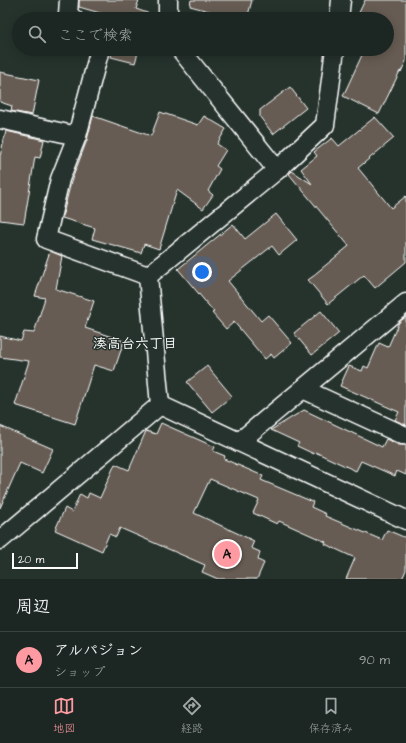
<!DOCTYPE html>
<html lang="ja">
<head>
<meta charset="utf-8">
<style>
	body { margin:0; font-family:"Architects Daughter","Klee One",sans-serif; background:#252e2a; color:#f1f3f6 }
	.scale { position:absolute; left:12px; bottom:10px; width:66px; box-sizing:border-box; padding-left:4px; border:2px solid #fff; border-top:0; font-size:11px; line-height:14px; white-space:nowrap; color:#fff; -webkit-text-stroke:3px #26332d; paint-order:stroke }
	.you { position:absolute; left:202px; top:272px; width:14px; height:14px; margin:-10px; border:3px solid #fff; border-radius:50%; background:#1a73e8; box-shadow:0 0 0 6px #1a73e833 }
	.badge { display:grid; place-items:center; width:26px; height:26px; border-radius:50%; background:#ff9aa2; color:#111; font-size:13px; font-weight:700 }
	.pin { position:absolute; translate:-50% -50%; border:2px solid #fff; box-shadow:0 1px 4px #0006 }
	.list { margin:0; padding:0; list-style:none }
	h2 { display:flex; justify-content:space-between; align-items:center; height:52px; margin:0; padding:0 16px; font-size:17px }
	h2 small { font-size:13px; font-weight:400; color:#a0a5a5 }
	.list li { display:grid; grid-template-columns:26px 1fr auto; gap:12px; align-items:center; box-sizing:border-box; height:56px; padding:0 16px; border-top:1px solid #3a4340 }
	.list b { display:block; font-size:15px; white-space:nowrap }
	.list p { margin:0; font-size:13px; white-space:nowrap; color:#a0a5a5 }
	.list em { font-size:13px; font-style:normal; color:#a0a5a5 }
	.icon { flex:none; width:22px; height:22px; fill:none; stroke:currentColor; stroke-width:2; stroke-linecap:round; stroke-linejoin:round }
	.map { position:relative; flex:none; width:406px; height:579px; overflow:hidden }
	.search { position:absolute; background:#1c2622; box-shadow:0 2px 10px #0003; left:12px; right:12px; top:12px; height:44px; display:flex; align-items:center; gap:10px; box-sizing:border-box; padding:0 14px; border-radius:22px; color:#a0a5a5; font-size:15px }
	.sheet { height:108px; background:#1c2622 }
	nav { display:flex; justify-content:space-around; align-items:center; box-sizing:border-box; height:56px; border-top:1px solid #3a4340; background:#1c2622; font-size:11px; color:#a0a5a5 }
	nav a { display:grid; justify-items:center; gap:2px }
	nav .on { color:#ff9aa2 }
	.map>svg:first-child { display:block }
	.building { fill:#665b52; stroke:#fff }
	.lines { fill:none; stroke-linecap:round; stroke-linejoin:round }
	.minor-casing { stroke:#fff; stroke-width:21 }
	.minor { stroke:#26332d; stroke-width:18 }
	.labels { text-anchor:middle; stroke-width:3; stroke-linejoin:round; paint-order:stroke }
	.neighbourhood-label { font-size:14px; font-weight:bold; fill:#fff; stroke:#26332d }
</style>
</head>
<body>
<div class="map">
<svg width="406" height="579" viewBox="0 0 406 579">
	<rect width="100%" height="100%" fill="#26332d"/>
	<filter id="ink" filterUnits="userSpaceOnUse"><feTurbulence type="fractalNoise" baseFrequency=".025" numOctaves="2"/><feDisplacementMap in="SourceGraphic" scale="8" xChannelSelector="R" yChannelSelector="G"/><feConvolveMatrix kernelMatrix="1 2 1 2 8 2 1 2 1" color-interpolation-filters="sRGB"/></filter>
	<g filter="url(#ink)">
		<g class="building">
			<polygon points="79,0 139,0 136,9 150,14 149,19 106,19 107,15 79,7"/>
			<polygon points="191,0 252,0 247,19 239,19 190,6"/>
			<polygon points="365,0 406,0 406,61 401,72 400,71 379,114 343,96 363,53 354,49 387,49 387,19 356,19"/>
			<polygon points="113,49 139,49 135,63 111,57"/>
			<polygon points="0,72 39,80 32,115 11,111 12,106 0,102"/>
			<polygon points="290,87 306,108 273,134 260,117 260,110"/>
			<polygon points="160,112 198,125 204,116 226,129 217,144 226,150 216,166 220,169 208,191 213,195 203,209 177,190 159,249 144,244 141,253 92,239 95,228 62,218 71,182 87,140 93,116 151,136"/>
			<polygon points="375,117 394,138 358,168 391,208 406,196 406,262 375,288 364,275 328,304 308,280 315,275 315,274 349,246 289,174 292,171 312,184 301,169 317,156 314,152 332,138 339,146"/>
			<polygon points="6,131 44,140 40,158 35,157 24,223 0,220 0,156"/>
			<polygon points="276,214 297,240 279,255 272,246 228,281 261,321 268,315 292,343 274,358 271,354 265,359 234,322 226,329 212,313 214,312 178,269 233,224 245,239"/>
			<polygon points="50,251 62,256 56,289 94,301 85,328 124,341 114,371 94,365 75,424 15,405 29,361 0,357 0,336 21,341 24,332 34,333 45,298 35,296"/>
			<polygon points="321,311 339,333 312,355 294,333"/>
			<polygon points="406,317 406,425 395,420 399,412 340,386 349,366 362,371 364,366 368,368 379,343 388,347 399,322"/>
			<polygon points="207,366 232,396 212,412 187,382"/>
			<polygon points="304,410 382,447 386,439 399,445 406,445 406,475 397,471 395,476 361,461 356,471 315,452 314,454 297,446 299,443 271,430"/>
			<polygon points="161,423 215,447 213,451 225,456 224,459 263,476 261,480 313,502 311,507 326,514 325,516 382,540 387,530 406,538 406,570 402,579 346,579 355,558 325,544 326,542 279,521 277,524 253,513 259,500 210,479 194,513 254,541 251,548 260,552 258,560 264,563 257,579 218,579 202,572 205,565 120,528 116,537 109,534 102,551 55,530 65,508 72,512 80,494 87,498 89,493 100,498 115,464 129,470 146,431 156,434"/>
			<polygon points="0,426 53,449 42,473 20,463 0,508"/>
		</g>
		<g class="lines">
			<defs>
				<g id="minor">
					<polyline points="69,0 68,14 74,19"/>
					<polyline points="168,19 168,0"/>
					<polyline points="339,19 341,0"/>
					<polyline points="100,49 77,136 60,179 46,239 148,276"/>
					<polyline points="180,49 277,170"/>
					<polyline points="0,119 77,136"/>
					<polyline points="303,389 403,435"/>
					<polyline points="160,405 406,520"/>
					<polyline points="239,442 406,303"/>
					<polyline points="0,540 160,405 148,276 277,170 325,125 335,49"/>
				</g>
			</defs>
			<use href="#minor" class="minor-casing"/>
			<use href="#minor" class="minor"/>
		</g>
	</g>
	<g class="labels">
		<g class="neighbourhood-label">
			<text x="135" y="348">湊高台六丁目</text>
		</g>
	</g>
</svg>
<div class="scale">20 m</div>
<div class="you"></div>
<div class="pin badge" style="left:227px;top:554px">A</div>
<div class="search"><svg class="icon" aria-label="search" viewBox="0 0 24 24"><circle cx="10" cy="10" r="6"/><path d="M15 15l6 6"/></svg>ここで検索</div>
</div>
<section class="sheet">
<h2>周辺<small></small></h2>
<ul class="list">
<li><span class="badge">A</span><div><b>アルパジョン</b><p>ショップ</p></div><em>90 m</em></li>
</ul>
</section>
<nav>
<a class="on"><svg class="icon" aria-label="map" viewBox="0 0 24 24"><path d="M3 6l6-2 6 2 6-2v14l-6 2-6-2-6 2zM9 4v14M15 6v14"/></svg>地図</a>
<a><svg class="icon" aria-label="directions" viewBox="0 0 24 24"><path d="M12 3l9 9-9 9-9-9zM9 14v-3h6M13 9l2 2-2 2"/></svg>経路</a>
<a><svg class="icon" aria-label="saved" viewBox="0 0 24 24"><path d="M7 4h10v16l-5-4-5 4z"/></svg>保存済み</a>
</nav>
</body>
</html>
